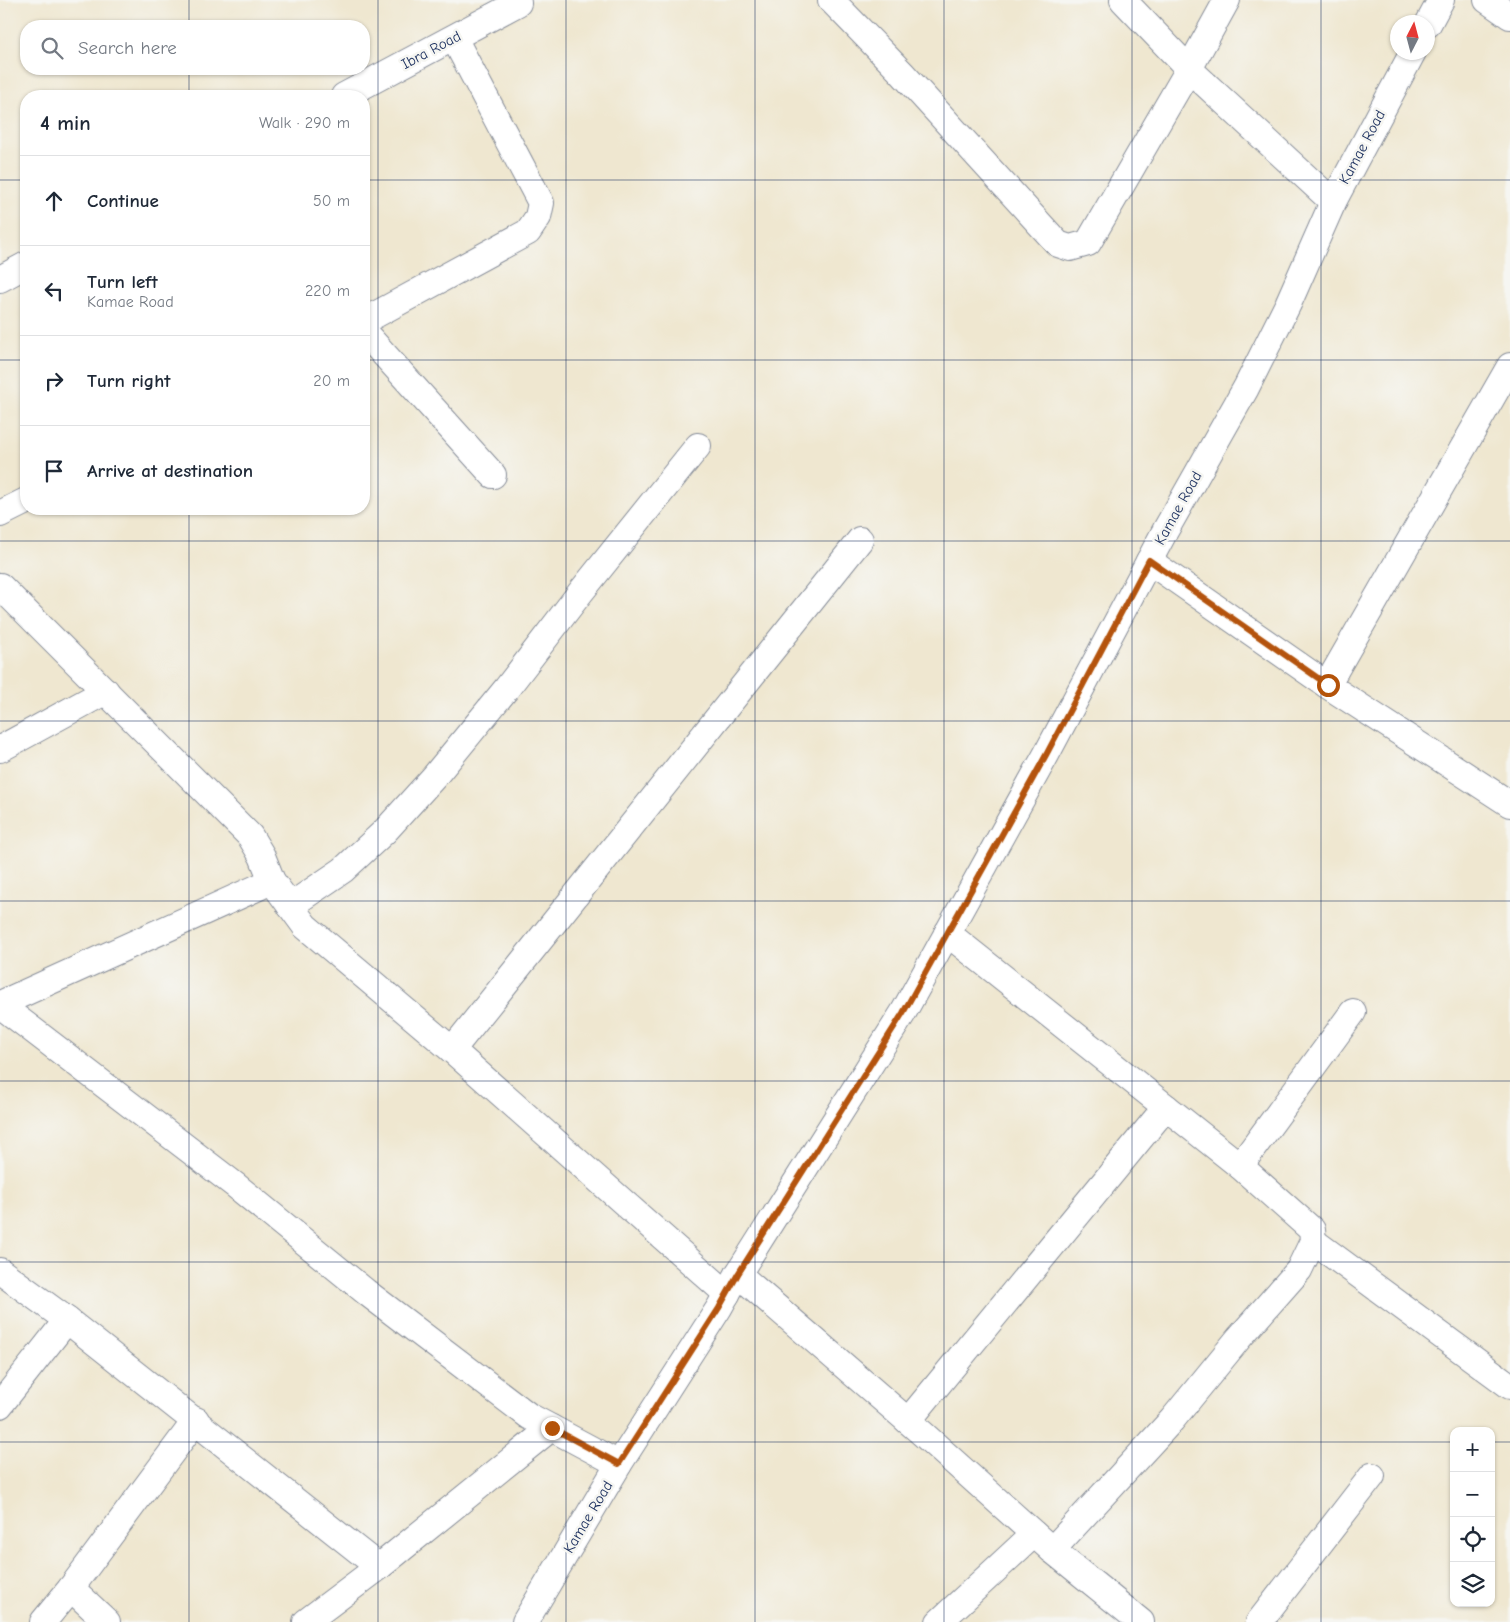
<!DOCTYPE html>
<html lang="en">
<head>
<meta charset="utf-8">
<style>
	body { margin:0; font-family:"Comic Neue",sans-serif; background:#f6f6f7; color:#1f2937 }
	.controls { position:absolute; right:15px; bottom:15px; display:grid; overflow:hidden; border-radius:10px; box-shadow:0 1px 4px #0004 }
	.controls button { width:45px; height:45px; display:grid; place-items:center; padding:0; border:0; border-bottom:1px solid #e0e1e3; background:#fff; color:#1f2937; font:25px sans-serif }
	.compass { position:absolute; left:1390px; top:15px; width:45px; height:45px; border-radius:50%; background:#fff; box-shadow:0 1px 4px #0004; rotate:6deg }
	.stop { position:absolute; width:15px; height:15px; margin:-11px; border:4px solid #b45309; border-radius:50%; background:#fff }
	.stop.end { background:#b45309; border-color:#fff; box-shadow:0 1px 5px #0008 }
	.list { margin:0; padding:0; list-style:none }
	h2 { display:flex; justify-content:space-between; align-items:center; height:65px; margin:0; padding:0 20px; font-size:21px }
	h2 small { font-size:16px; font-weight:400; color:#747a83 }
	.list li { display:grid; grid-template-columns:32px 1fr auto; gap:15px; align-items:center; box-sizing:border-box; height:90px; padding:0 20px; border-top:1px solid #e0e1e3 }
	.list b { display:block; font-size:19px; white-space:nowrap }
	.list p { margin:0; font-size:16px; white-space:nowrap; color:#747a83 }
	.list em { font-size:16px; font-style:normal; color:#747a83 }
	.icon { flex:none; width:28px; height:28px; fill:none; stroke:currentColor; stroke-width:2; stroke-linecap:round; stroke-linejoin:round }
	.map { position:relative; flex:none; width:1510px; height:1622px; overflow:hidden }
	.search { position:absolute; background:#fff; box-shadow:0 1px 4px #0004; left:20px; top:20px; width:350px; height:55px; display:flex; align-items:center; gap:12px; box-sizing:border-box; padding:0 18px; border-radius:20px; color:#747a83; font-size:19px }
	.panel { position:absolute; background:#fff; box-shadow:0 1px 4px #0004; left:20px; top:90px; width:350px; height:425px; border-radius:20px }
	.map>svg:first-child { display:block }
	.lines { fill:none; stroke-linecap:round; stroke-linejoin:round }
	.street-casing { stroke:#858b97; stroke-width:28 }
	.street { stroke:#fff; stroke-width:26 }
	.route { stroke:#b45309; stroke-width:6 }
	.grid { fill:none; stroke:#1b2f5e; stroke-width:1; stroke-opacity:0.55 }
	.labels { text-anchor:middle; stroke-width:5; stroke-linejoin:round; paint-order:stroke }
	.street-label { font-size:15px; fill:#1b2f5e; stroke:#f6f6f2 }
</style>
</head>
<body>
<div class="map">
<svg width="1510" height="1622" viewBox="0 0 1510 1622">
	<rect width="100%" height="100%" fill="#f6f6f2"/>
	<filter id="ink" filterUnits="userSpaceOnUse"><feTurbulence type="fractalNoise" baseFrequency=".02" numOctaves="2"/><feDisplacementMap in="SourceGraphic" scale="10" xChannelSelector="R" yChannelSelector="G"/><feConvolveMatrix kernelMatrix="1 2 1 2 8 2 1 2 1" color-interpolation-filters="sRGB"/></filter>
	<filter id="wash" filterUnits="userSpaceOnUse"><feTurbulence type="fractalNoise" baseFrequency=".0096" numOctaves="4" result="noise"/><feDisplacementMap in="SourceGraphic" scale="20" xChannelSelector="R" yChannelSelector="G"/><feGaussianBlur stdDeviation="1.12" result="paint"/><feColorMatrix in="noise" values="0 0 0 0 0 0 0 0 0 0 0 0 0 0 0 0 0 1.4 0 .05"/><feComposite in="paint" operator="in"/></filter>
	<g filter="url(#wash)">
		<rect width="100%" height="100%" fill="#efe7d0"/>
	</g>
	<g filter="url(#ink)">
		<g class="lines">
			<defs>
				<g id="street">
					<polyline points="831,0 902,73 1058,244 1070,248 1088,243 1189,69 1227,0"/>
					<polyline points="1123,0 1189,69 1333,202"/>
					<polyline points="1487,0 1510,16"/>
					<polyline points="1428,24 1441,0"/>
					<polyline points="344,96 518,3"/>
					<polyline points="0,279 26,265"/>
					<polyline points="364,321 528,232 538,217 541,203 454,38"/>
					<polyline points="364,332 493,475"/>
					<polyline points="0,514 26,501"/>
					<polyline points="1149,561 1327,685 1510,804"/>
					<polyline points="0,586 250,836 262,856 272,881 305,926 452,1050 727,1294"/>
					<polyline points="1327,685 1510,366"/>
					<polyline points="0,749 106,691"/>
					<polyline points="290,906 343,870 385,831 434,777 507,688 580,593 698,446"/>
					<polyline points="947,933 1240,1166 1312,1230 1313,1241 1299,1270 1239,1338 1172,1420 1052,1550"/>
					<polyline points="0,1004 272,881"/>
					<polyline points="0,1005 235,1185 366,1292 529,1416 619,1464"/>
					<polyline points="452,1050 860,540"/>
					<polyline points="1240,1166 1353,1012"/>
					<polyline points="1313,1241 1510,1386"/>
					<polyline points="0,1271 67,1320 379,1567"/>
					<polyline points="738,1274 923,1434 1052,1550 1141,1622"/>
					<polyline points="0,1405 67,1320"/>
					<polyline points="908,1421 1166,1107"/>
					<polyline points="71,1588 107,1622"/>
					<polyline points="43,1622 71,1588 196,1420"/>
					<polyline points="306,1622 379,1567 551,1428"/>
					<polyline points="525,1622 619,1464 719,1308 738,1274 903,1013 1046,755 1165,531 1246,388 1288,304 1333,202 1413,52"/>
					<polyline points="939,1622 1034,1534"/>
					<polyline points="1259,1622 1372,1476"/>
				</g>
			</defs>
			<use href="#street" class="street-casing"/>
			<use href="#street" class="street"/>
		</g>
	</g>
	<g class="lines" filter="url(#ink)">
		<polyline class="route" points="552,1428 619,1464 719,1308 738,1274 903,1013 1046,755 1149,560 1328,685"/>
	</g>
	<path class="grid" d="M 189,0 L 189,26M 378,0 L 378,1622M 566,0 L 566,1622M 755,0 L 755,1622M 944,0 L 944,1622M 1132,0 L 1132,1622M 1321,0 L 1321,1622M 189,69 L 189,96M 0,180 L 26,180M 364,180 L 1510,180M 0,360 L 26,360M 364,360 L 1510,360M 189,509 L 189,1622M 0,541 L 1510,541M 0,721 L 1510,721M 0,901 L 1510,901M 0,1081 L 1510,1081M 0,1262 L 1510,1262M 0,1442 L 1454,1442M 1491,1442 L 1510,1442"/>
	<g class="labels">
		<g class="street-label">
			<text transform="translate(431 50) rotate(-28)" y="5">Ibra Road</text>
			<text transform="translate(1362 147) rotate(-62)" y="5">Kamae Road</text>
			<text transform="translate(1178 508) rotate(-61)" y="5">Kamae Road</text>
			<text transform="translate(588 1517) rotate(-59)" y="5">Kamae Road</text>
		</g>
	</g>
</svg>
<div class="controls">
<button>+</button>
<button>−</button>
<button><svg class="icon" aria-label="locate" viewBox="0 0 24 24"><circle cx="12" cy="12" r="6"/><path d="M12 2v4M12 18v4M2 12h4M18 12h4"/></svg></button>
<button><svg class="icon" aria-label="layers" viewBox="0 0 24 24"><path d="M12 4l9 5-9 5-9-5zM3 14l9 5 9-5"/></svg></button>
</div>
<svg class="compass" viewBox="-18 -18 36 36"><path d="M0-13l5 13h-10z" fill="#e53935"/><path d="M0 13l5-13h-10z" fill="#747a83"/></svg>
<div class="stop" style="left:1328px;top:685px"></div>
<div class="stop end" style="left:552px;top:1428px"></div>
<div class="search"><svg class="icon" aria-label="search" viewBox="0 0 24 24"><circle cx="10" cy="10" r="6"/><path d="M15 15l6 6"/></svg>Search here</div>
<section class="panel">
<h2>4 min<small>Walk · 290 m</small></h2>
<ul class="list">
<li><svg class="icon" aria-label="ahead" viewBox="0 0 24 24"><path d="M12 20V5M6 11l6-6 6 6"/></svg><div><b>Continue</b></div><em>50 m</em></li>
<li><svg class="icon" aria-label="left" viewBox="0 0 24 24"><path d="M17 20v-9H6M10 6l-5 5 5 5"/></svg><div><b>Turn left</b><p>Kamae Road</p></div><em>220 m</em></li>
<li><svg class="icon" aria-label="right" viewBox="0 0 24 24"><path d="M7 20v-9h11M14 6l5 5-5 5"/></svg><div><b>Turn right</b></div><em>20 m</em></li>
<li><svg class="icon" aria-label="arrive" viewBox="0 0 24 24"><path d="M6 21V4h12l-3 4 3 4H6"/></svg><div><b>Arrive at destination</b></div></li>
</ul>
</section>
</div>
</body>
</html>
